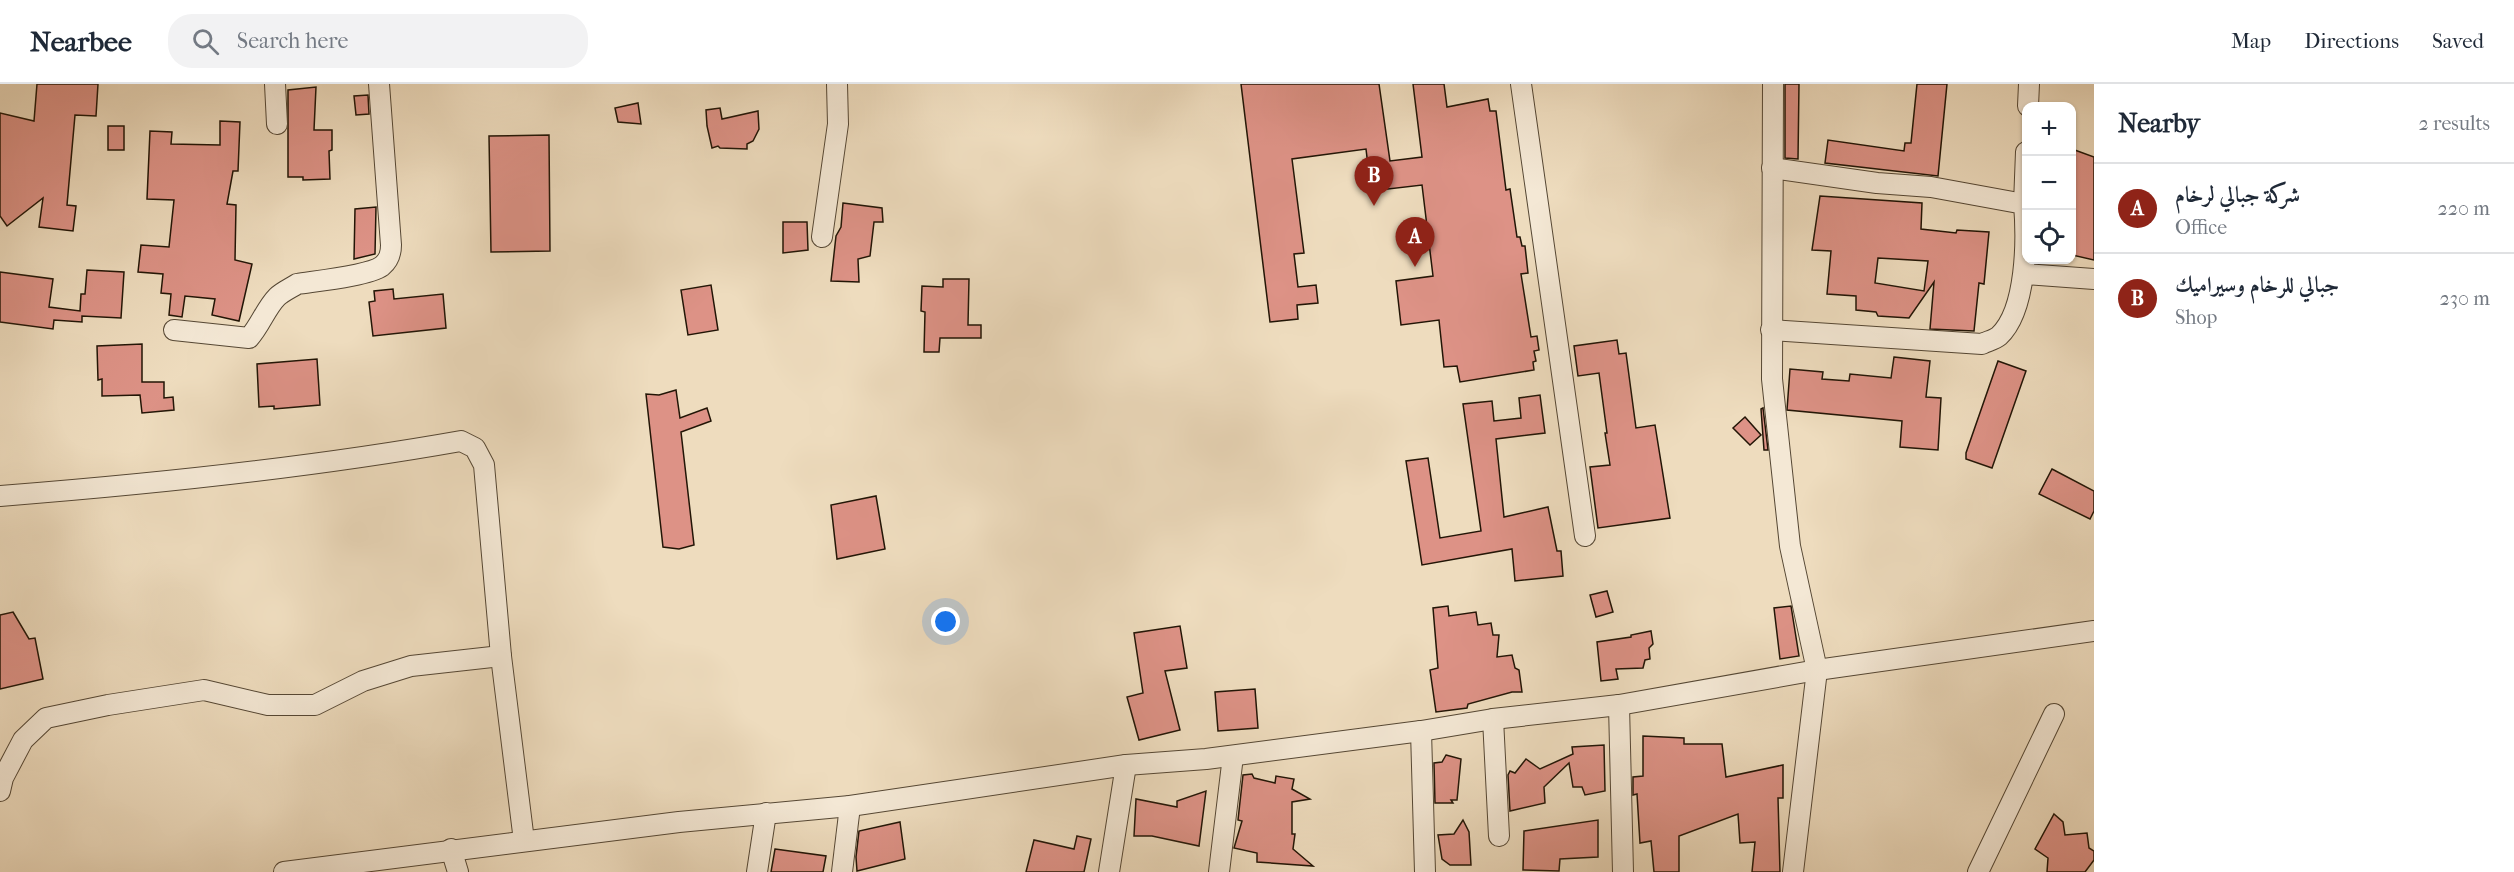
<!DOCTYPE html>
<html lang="en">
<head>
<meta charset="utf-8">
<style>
	body { margin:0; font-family:"IM FELL French Canon",Amiri,serif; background:#f2f2f3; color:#1f2937 }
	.controls { position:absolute; right:18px; top:18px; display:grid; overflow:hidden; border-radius:12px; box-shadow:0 2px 4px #0004 }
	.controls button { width:54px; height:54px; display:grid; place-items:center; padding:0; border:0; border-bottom:2px solid #e0e1e3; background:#fff; color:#1f2937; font:30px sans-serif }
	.you { position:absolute; left:946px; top:538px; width:21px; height:21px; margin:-15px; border:4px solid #fff; border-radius:50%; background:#1a73e8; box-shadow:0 0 0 9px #1a73e833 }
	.badge { display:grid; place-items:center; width:39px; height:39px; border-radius:50%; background:#8f2418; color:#fff; font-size:20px; font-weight:700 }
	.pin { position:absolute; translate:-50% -50px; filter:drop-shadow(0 2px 3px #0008) }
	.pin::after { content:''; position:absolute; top:32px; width:21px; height:18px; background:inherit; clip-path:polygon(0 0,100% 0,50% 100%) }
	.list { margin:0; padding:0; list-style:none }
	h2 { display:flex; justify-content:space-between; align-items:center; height:78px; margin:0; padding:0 24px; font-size:26px }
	h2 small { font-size:20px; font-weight:400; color:#747a83 }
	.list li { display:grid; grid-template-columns:39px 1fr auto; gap:18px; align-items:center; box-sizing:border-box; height:90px; padding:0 24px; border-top:2px solid #e0e1e3 }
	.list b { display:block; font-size:22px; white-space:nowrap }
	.list p { margin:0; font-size:20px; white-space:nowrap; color:#747a83 }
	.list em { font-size:20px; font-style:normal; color:#747a83 }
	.icon { flex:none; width:33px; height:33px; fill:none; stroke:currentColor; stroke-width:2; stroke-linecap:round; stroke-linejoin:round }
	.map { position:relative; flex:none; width:2094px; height:788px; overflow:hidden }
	header { display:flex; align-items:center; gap:36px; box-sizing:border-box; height:84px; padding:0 30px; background:#fff; border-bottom:2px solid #e0e1e3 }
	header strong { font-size:28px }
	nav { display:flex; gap:33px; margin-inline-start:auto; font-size:21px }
	.search { width:420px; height:54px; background:#f2f2f3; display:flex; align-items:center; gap:15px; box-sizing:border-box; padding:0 21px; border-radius:24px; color:#747a83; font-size:22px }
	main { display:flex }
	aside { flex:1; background:#fff }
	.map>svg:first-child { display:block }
	.building { fill:#dd9286; stroke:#221506; stroke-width:1.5; fill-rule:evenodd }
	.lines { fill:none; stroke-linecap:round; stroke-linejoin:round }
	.minor-casing { stroke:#554734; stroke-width:22 }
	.minor { stroke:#f4e8d5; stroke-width:20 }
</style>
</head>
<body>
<header>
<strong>Nearbee</strong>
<div class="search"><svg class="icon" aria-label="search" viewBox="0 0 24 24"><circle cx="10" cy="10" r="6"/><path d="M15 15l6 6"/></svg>Search here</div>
<nav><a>Map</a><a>Directions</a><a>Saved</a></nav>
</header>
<main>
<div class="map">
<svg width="2094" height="788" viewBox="0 0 2094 788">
	<rect width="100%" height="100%" fill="#eedcbe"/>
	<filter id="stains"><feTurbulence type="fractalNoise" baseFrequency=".00333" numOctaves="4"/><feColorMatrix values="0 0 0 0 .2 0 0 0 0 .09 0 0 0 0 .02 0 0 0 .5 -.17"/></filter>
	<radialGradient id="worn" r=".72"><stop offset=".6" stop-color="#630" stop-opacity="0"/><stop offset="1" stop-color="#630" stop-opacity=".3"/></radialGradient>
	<g class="building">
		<polygon points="37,0 98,0 96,32 75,31 67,121 76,122 73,147 39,143 43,114 7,142 0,132 0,29 34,37"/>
		<polygon points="1241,0 1379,0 1390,77 1422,73 1413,0 1444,0 1447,23 1488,15 1490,27 1496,27 1506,106 1510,105 1517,153 1520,153 1522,162 1525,162 1528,189 1521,190 1531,253 1537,252 1539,266 1534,267 1536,277 1533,278 1534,286 1460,298 1457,282 1444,283 1439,236 1401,241 1396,197 1433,192 1422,101 1371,107 1366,65 1292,75 1304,169 1294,170 1298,203 1316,201 1318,219 1297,221 1298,235 1270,238"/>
		<polygon points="1785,0 1799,0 1798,75 1785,74"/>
		<polygon points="1917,0 1947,0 1938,92 1825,79 1828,56 1904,67 1905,59 1911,59"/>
		<polygon points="316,3 314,46 332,46 332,66 329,67 330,95 303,96 303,93 288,93 288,6"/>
		<polygon points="368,11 369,30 356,31 354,12"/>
		<polygon points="638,19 641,40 618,38 615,24"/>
		<polygon points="720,24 722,35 758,27 759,45 753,57 747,60 747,65 720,64 718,62 712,64 707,42 706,26"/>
		<polygon points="220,37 240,38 238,87 233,87 227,120 236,121 235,176 252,180 239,237 212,231 215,215 185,212 182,233 169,231 171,210 161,209 163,190 138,188 141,161 169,163 174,116 147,115 150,47 172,48 171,60 220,61"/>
		<rect x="108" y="42" width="16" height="24"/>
		<polygon points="549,51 550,167 491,168 489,52"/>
		<polygon points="2072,65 2094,73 2094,176 2072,171"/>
		<path d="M 1820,112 L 1922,119 L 1921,145 L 1956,149 L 1957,146 L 1989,148 L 1984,200 L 1979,199 L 1974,247 L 1930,245 L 1934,198 L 1909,234 L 1878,232 L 1876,228 L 1856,226 L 1856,212 L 1827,210 L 1831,167 L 1812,166 ZM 1878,174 L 1928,177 L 1924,207 L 1875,199 Z"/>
		<polygon points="843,119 882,124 883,138 874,138 870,172 858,175 859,198 831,197 836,152 841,143"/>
		<polygon points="376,123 375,170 354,175 355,125"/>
		<polygon points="783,138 807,138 808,166 783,169"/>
		<polygon points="87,186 124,188 121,234 82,232 82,238 54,236 53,245 0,238 0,188 53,195 49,223 80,227 81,210 85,210"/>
		<polygon points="943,195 969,195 968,241 981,241 981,254 940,254 939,268 924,268 925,228 921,227 922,202 943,203"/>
		<polygon points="711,201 718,246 688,251 681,206"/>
		<polygon points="393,205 394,215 443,210 446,244 373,252 369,218 375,217 374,207"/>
		<polygon points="1617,256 1619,270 1626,269 1636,344 1655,341 1670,434 1598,444 1590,383 1610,381 1605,349 1607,349 1599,289 1578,292 1574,262"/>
		<polygon points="142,260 142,298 164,298 164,314 173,313 174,326 142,329 140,311 102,312 102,295 98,296 97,262"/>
		<polygon points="1894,273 1930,277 1926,313 1941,314 1938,366 1900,363 1902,337 1787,326 1790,285 1823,288 1822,295 1849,297 1850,290 1891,294"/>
		<polygon points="317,275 320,321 274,325 274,322 259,323 257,280"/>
		<polygon points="1998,277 2026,287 1992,384 1966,375 1966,369"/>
		<polygon points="676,306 680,334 707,324 711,337 681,348 694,461 679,465 663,463 646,310 659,311"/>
		<polygon points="1540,311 1545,349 1496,355 1504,433 1548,423 1557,467 1561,467 1563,492 1515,497 1512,465 1422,481 1406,377 1428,374 1440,454 1481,447 1463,320 1492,317 1494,337 1521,334 1519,314"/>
		<polygon points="1763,324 1768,366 1764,366 1761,325"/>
		<polygon points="1745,333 1761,351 1750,361 1733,344"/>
		<polygon points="2052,385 2094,407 2094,427 2090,435 2039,410"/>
		<polygon points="876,412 885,465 837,475 831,421"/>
		<polygon points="1607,507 1613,528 1596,533 1590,511"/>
		<polygon points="1448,522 1449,532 1476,528 1478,541 1491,539 1493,551 1499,551 1497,573 1512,571 1515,584 1519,586 1522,608 1512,608 1468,620 1467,624 1436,628 1430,586 1438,584 1433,524"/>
		<polygon points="1791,522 1799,572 1780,575 1774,524"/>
		<polygon points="13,528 29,555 35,554 43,595 0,605 0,531"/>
		<polygon points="1180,542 1187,584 1165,587 1180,646 1139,656 1127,613 1143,609 1134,549"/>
		<polygon points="1651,547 1653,560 1649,564 1650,575 1645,576 1643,584 1616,585 1618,595 1601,597 1597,558 1631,553 1631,551"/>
		<polygon points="1255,605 1258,644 1218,647 1215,608"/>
		<polygon points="1643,652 1684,654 1684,660 1722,660 1726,693 1783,681 1783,714 1778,714 1780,788 1752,788 1755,758 1740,759 1738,730 1679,752 1679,788 1654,788 1651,757 1640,759 1637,710 1633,711 1633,693 1643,692"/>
		<polygon points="1604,661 1605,707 1585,711 1582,703 1573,703 1569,679 1544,703 1545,719 1510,727 1508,691 1510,687 1515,689 1526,675 1540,685 1573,670 1572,663"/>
		<polygon points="1446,671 1461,675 1457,716 1451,716 1453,719 1435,719 1434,679 1442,678"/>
		<polygon points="1252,690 1254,694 1275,699 1276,692 1294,695 1292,705 1310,715 1292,718 1292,750 1295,750 1293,765 1313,782 1257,778 1257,769 1234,764 1242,737 1238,736 1243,691"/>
		<polygon points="1206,707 1199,762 1152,752 1134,752 1136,715 1177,723 1177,717"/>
		<polygon points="2054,730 2063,738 2065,751 2087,749 2089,764 2094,767 2094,776 2085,788 2047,788 2048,774 2035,765"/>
		<polygon points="1463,736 1469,748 1471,781 1450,781 1442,775 1438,751 1454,750"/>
		<polygon points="1598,736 1598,773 1560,775 1559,787 1523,786 1524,747"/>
		<polygon points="900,738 905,775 857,787 856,773 859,747"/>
		<polygon points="1077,752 1091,755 1084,788 1026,788 1034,756 1074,765"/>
		<polygon points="775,765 826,772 823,788 771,788"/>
	</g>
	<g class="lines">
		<defs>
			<g id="minor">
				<polyline points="275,0 277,40"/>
				<polyline points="1521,0 1585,452"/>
				<polyline points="1773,0 1772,295 1790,462 1817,586 1793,788"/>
				<polyline points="2028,22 2029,0"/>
				<polyline points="2024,120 2026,68"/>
				<polyline points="822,153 838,40 837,0"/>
				<polyline points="2024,190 2094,195"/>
				<path d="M 174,246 L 249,254 C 260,242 266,224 277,213 C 282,208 291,204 297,200 C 316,197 368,192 382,182 C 389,176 391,170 391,161 L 379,0"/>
				<path d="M 1771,246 L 1982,260 C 1988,257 1994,256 1999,252 C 2027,226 2027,155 2024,120 L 1931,103 L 1877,99 L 1772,84"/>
				<path d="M 0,412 C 154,400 309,384 461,357 L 475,364 L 484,381 L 501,572 L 524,757"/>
				<polyline points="1619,621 1623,788"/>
				<polyline points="1493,635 1499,752"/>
				<polyline points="1421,647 1425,788"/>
				<polyline points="0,707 3,694 23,656 46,634 108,621 204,606 268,621 315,621 363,597 411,582 501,572"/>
				<polyline points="451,765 458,788"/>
				<polyline points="284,788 679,738 850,722 1126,681 1206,675 1421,647 1493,635 1619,621 1817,586 2094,547"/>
				<polyline points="757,788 766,729"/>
				<polyline points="842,788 850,722"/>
				<polyline points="1109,788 1126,681"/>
				<polyline points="1219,788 1233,672"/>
				<polyline points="1978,788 2054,630"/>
			</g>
		</defs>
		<use href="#minor" class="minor-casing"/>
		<use href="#minor" class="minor"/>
	</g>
	<rect width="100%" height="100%" filter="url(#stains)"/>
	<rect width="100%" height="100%" fill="url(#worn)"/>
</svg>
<div class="controls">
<button>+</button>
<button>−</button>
<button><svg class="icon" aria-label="locate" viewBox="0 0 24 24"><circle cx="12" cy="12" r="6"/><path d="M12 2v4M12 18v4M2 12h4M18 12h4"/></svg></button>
</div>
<div class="you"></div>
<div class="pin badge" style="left:1415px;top:183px">A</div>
<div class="pin badge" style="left:1374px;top:122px">B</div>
</div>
<aside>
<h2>Nearby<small>2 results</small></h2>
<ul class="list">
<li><span class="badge">A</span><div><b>شركة جبالي لرخام</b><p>Office</p></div><em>220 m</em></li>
<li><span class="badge">B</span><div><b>جبالي للرخام وسيراميك</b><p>Shop</p></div><em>230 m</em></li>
</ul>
</aside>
</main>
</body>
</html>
